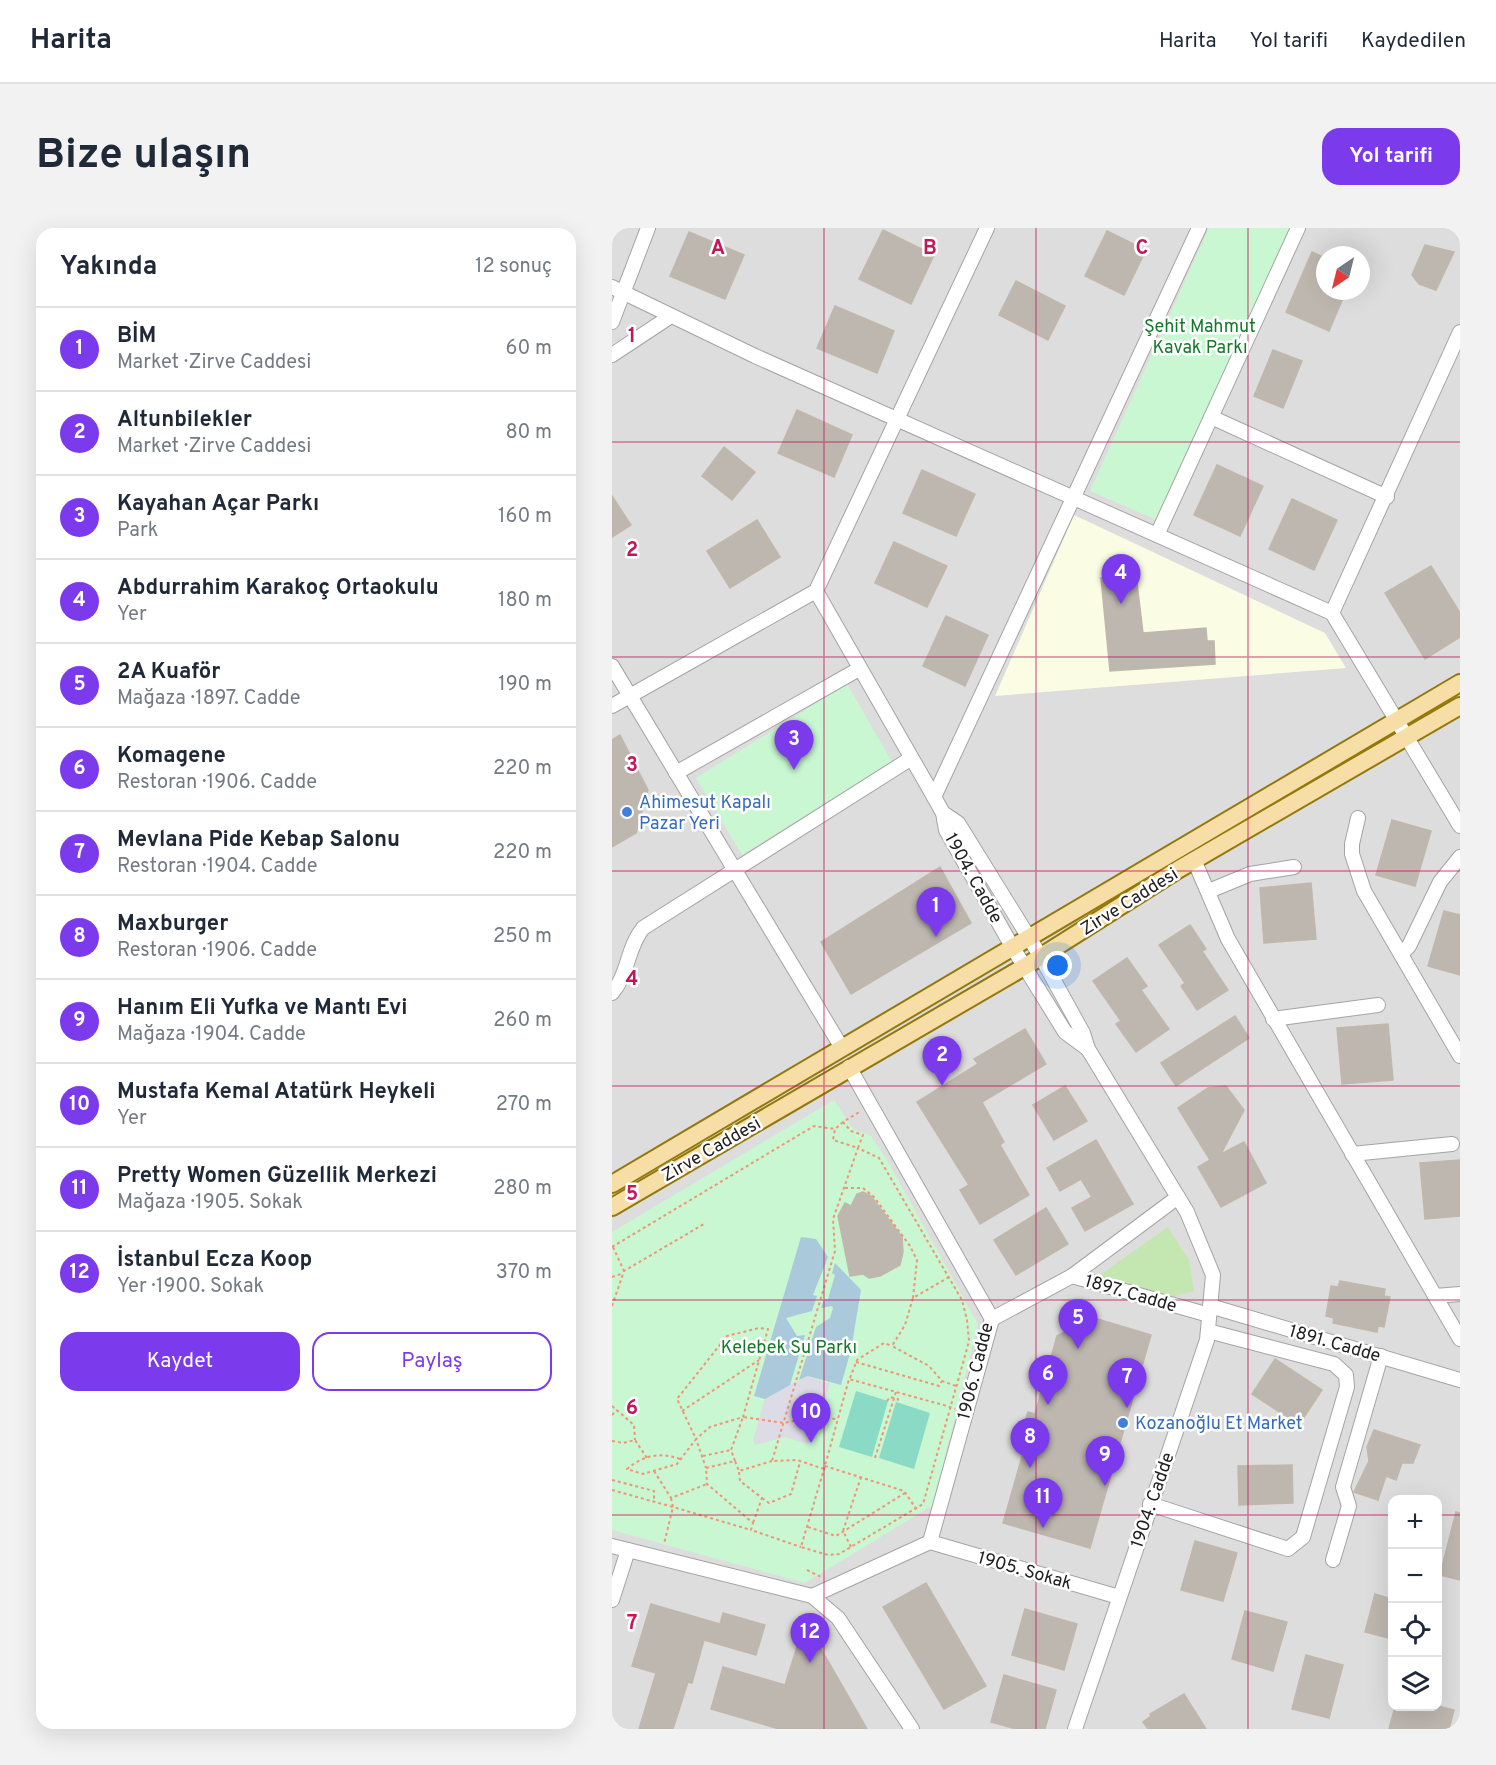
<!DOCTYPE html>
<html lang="tr">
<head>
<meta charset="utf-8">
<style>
	body { margin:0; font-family:Overpass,sans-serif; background:#f2f2f3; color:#1f2937 }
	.controls { position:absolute; right:18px; bottom:18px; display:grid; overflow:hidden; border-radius:12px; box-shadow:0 6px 24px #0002 }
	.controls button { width:54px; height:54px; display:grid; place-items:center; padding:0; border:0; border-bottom:2px solid #e0e1e3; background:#fff; color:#1f2937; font:30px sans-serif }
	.compass { position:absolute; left:704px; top:18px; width:54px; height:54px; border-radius:50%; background:#fff; box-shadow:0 6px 24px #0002; rotate:215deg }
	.you { position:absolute; left:446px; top:738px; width:21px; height:21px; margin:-15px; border:4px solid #fff; border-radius:50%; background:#1a73e8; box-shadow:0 0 0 9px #1a73e833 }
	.badge { display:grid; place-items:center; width:39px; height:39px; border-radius:50%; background:#7c3aed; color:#fff; font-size:20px; font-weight:700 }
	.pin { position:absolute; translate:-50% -50px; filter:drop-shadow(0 2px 3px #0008) }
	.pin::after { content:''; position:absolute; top:32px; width:21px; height:18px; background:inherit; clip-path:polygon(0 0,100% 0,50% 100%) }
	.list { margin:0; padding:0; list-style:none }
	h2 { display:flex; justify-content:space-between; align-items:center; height:78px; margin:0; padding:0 24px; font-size:26px }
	h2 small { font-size:20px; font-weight:400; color:#747a83 }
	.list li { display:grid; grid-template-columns:39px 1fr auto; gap:18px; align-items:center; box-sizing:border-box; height:84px; padding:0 24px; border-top:2px solid #e0e1e3 }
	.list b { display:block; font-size:22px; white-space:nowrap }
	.list p { margin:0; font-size:20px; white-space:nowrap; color:#747a83 }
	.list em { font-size:20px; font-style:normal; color:#747a83 }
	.actions { display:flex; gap:12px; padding:18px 24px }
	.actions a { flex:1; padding:14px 0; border:2px solid #7c3aed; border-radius:18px; text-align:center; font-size:21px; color:#7c3aed }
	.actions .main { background:#7c3aed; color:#fff }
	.icon { flex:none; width:33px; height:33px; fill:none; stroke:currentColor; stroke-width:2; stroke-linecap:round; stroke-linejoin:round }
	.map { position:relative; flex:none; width:848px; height:1501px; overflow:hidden; border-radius:18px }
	header { display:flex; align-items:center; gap:36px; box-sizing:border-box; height:84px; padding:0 30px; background:#fff; border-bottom:2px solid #e0e1e3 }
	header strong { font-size:28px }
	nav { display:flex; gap:33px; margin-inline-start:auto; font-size:21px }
	.intro { display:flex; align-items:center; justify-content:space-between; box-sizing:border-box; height:144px; padding:0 36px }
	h1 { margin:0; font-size:42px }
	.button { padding:15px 27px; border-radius:18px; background:#7c3aed; color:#fff; font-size:21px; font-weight:700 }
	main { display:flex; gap:36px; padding:0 36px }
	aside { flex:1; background:#fff; border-radius:18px; box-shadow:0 6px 24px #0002 }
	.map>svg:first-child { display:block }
	.residential { fill:#dedddd; fill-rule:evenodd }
	.education { fill:#fafde3 }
	.grass { fill:#c4e7b1 }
	.park { fill:#c8f7d2 }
	.pitch { fill:#8adac6 }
	.plaza { fill:#dddbe6 }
	.water { fill:#aac9db }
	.building { fill:#bdb7b0; stroke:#c1b7aa; stroke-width:1.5 }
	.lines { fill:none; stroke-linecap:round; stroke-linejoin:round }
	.minor-casing { stroke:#a4a4a4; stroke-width:16 }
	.major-casing { stroke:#937809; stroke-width:20 }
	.path { stroke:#f29476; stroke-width:2; stroke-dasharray:3 3; stroke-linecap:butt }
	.minor { stroke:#fff; stroke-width:14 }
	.major { stroke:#f7dea6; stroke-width:16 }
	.grid { fill:none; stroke:#c2185b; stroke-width:1.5; stroke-opacity:0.55 }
	.shop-dot { fill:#3f7fe0; stroke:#fff; stroke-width:2 }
	.labels { text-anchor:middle; stroke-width:5; stroke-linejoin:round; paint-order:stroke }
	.park-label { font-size:18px; fill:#127a29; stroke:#fff }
	.shop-label { font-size:18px; fill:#366cbe; stroke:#fff; text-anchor:start }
	.street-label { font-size:18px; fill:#202020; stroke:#fff }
	.grid-label { font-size:20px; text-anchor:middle; font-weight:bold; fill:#c2185b; stroke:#fff; stroke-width:5; stroke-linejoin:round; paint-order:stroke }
</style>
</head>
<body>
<header>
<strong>Harita</strong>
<nav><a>Harita</a><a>Yol tarifi</a><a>Kaydedilen</a></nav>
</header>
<div class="intro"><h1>Bize ulaşın</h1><a class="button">Yol tarifi</a></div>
<main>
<aside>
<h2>Yakında<small>12 sonuç</small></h2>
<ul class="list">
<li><span class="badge">1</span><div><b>BİM</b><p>Market · Zirve Caddesi</p></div><em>60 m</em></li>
<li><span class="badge">2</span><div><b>Altunbilekler</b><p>Market · Zirve Caddesi</p></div><em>80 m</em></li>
<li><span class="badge">3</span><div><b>Kayahan Açar Parkı</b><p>Park</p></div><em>160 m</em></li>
<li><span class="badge">4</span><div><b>Abdurrahim Karakoç Ortaokulu</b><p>Yer</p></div><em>180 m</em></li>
<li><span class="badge">5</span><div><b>2A Kuaför</b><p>Mağaza · 1897. Cadde</p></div><em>190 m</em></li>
<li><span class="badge">6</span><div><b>Komagene</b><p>Restoran · 1906. Cadde</p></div><em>220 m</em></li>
<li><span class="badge">7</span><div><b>Mevlana Pide Kebap Salonu</b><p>Restoran · 1904. Cadde</p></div><em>220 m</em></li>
<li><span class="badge">8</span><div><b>Maxburger</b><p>Restoran · 1906. Cadde</p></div><em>250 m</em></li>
<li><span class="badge">9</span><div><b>Hanım Eli Yufka ve Mantı Evi</b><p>Mağaza · 1904. Cadde</p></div><em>260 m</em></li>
<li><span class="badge">10</span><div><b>Mustafa Kemal Atatürk Heykeli</b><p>Yer</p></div><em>270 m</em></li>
<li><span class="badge">11</span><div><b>Pretty Women Güzellik Merkezi</b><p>Mağaza · 1905. Sokak</p></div><em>280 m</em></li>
<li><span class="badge">12</span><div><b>İstanbul Ecza Koop</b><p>Yer · 1900. Sokak</p></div><em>370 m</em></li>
</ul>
<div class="actions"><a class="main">Kaydet</a><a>Paylaş</a></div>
</aside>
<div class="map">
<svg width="848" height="1501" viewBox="0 0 848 1501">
	<rect width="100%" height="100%" fill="#f0eee7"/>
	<path class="residential" d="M 0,0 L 848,0 L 848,1501 L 0,1501 ZM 713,27 L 749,27 L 749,63 L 713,63 ZM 780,1272 L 826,1272 L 826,1478 L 780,1478 Z"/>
	<polygon class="education" points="462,287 713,405 734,440 383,468"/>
	<polygon class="grass" points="556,999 577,1032 582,1063 559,1069 485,1049"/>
	<g class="park">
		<polygon points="597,0 679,0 545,292 478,263"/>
		<polygon points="235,456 280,534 130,627 84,550"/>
		<polygon points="222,872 241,901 259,908 275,932 366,1096 321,1277 193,1355 0,1302 0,1004"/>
	</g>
	<g class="pitch">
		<polygon points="244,1163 276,1173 260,1229 227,1219"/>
		<polygon points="284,1174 318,1185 302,1241 267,1230"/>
	</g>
	<polygon class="plaza" points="196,1148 218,1156 201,1212 195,1216 173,1209 143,1217 141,1213 153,1169"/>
	<g class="water">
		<polygon points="189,1009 204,1011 216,1029 201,1067 205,1068 200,1083 174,1090 185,1108 193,1107 178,1157 153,1171 142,1168"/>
		<polygon points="223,1035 249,1062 239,1122 229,1157 196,1148 187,1152 204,1099 218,1090 221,1080 220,1078 209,1080 212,1071 216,1071 223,1047 220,1045"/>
	</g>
	<g class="building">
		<polygon points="271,2 322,27 299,76 247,51"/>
		<polygon points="495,3 534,22 512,67 473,48"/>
		<polygon points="77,4 132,27 113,71 58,48"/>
		<polygon points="813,17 842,24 824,62 807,56 800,47"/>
		<polygon points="700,24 713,30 713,63 734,63 717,103 674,84"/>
		<polygon points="404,53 453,78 436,112 387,87"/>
		<polygon points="223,78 282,103 265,145 205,120"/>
		<polygon points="661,122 690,133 671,180 642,168"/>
		<polygon points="185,182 240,207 222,249 166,225"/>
		<polygon points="112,219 143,244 120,272 90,248"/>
		<polygon points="605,237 651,258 628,308 582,287"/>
		<polygon points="310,242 363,266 344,308 291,285"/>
		<polygon points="0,268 19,297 0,309"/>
		<polygon points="680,271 725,292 702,342 657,321"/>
		<polygon points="145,292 168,329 118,360 95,323"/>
		<polygon points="282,314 335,338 315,379 263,355"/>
		<polygon points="819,338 848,385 848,409 813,431 773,365"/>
		<polygon points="511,347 513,356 525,355 531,405 594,400 595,413 602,413 603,436 498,443 489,350"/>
		<polygon points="334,388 376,407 353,458 311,438"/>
		<polygon points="8,507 36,562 24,605 0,619 0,512"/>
		<polygon points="780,592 819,603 803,658 764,647"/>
		<polygon points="328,639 359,695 239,766 209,714"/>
		<polygon points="699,655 704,711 652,715 648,660"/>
		<polygon points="832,683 848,687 848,747 816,738"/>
		<polygon points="578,697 594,721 590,723 616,762 585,782 569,758 573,755 547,717"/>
		<polygon points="515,730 535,758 529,762 557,801 524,824 504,796 509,793 481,753"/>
		<polygon points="623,788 637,810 564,858 549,835"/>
		<polygon points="776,796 781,852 730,856 725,800"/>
		<polygon points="413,801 434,836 370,874 392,914 388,917 417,967 368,996 348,962 357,957 305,874 366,836 362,831"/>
		<polygon points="453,858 475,893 442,912 421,877"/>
		<polygon points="614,858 632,882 609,926 632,914 654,955 609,979 586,939 598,932 566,880 596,860"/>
		<polygon points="484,912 521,976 473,1003 460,980 480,969 469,951 448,963 435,940"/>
		<polygon points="848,932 848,988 813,991 808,935"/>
		<polygon points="251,964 259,968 290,1009 291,1024 288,1037 268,1048 257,1050 251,1046 238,1048 226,988 233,975 239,978 245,966"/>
		<polygon points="434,980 456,1016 404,1047 382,1012"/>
		<polygon points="728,1053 773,1061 772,1068 778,1069 772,1099 766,1098 765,1104 721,1095 722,1090 714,1088 719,1058 726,1059"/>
		<polygon points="479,1089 539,1107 478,1320 391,1295 418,1201 411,1199 416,1184 423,1186 445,1108"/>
		<polygon points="663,1131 710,1162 687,1197 640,1166"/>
		<polygon points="762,1202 808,1217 801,1235 790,1235 784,1252 774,1248 766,1272 742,1264 757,1233 755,1219"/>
		<polygon points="680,1237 681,1275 627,1277 626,1238"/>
		<polygon points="844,1284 848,1285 848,1352 828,1347"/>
		<polygon points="583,1313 625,1325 611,1373 569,1362"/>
		<polygon points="314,1355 374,1458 332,1481 271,1379"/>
		<polygon points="763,1366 780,1371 780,1411 753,1404"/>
		<polygon points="39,1376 108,1396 111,1385 153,1397 144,1427 92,1412 80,1455 76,1454 61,1501 27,1501 44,1445 20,1438"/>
		<polygon points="413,1381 465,1396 452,1442 400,1427"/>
		<polygon points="633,1383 675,1394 661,1443 620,1431"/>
		<polygon points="188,1409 204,1412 255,1501 167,1501 99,1481 111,1439 173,1457"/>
		<polygon points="694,1427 731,1437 717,1490 680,1481"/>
		<polygon points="392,1447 444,1462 433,1501 404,1501 379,1494"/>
		<polygon points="572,1466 594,1501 536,1501 531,1494 539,1488 538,1486"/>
		<polygon points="783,1479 830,1479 842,1482 837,1501 777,1501"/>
	</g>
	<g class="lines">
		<defs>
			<g id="minor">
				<polyline points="0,59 143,128 720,385 848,598"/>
				<polyline points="0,94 36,0"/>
				<polyline points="0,127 59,88"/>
				<polyline points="599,189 775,269"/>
				<polyline points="545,307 686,0"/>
				<polyline points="204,363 322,569 331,585 334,602 401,720 453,804 476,821"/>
				<polyline points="720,385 848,104"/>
				<polyline points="0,438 230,820"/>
				<polyline points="0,478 204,363 375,0"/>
				<polyline points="64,545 247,441"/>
				<polyline points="322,569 587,0"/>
				<polyline points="331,585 346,595 429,729 471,805 476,821 575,984 601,1047 595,1112 463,1501"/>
				<polyline points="746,590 740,616 740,626 752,663 848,828"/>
				<polyline points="582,632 616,711 848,1111"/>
				<polyline points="597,663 638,646 682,639"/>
				<polyline points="789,726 797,718 828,654 848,629"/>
				<path d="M 0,765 C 17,745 15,720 31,700 L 298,531"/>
				<polyline points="661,791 766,777"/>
				<polyline points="740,926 840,916"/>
				<polyline points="460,1048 566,969"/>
				<polyline points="823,1068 848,1066"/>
				<polyline points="598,1078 848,1152"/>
				<polyline points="380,1091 460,1048 597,1087"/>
				<polyline points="538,1276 676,1321 691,1309 735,1159 734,1147 722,1136 596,1103"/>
				<polyline points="318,1314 507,1369"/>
				<polyline points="0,1318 200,1368 226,1390 300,1501"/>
				<polyline points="721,1332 737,1278 731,1259 769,1128"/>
				<polyline points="200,1368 318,1314 380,1091 237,839"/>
				<polyline points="0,1372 16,1322"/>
			</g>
			<g id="major">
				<polyline points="0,956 848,455"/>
				<polyline points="0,979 417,736 567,641 848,478"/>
			</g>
		</defs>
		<use href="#minor" class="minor-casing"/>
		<use href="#major" class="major-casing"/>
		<g class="path">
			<polyline points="231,894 223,901 221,912 246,920 251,907 239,903 231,894 249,883"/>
			<polyline points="233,960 251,960 262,969 298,1018 305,1032 301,1070"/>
			<polyline points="0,1019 202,898 223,901"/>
			<polyline points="1,1019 12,1043"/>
			<polyline points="0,1049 9,1046"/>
			<polyline points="337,1049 301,1070 293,1097 280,1118 317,1138 330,1153 344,1158"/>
			<polyline points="0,1078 12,1043 92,996"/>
			<polyline points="244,1134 327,1158 330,1153"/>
			<polyline points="238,1150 245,1132 272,1115 280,1118"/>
			<polyline points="275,1173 278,1169 286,1171 285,1175"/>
			<polyline points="0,1178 22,1197 23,1212"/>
			<polyline points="70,1183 147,1132"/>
			<polyline points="0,1187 5,1182"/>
			<polyline points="0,1213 11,1215 23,1212 35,1230"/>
			<polyline points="91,1228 119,1222"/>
			<polyline points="263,1230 284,1164"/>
			<path d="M 68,1231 C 48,1224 32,1227 15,1241 L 31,1246 L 65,1236 L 84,1211 L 65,1171 L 115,1108 L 147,1100 L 156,1101 L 131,1189 L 98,1199 L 84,1211 L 94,1240"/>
			<polyline points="123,1233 119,1222 131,1189 172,1195 209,1187 226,1192"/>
			<polyline points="160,1233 127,1243 123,1233 94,1240 95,1256 141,1295 139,1302 189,1319"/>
			<polyline points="213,1238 292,1263 305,1282"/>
			<polyline points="212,1241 185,1232 160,1233 223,1023 221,991 246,920 267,930 350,1072 355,1092 357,1113 351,1135 311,1276 227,1326 216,1327 189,1319 212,1241 214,1234 237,1151 335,1178 343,1181"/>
			<polyline points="42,1243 59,1270 95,1256"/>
			<polyline points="127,1244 128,1253 150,1270 141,1295"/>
			<polyline points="0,1252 42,1263 42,1274"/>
			<polyline points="0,1262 61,1279 52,1316"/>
			<polyline points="59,1270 61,1279 139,1302"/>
			<polyline points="150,1270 157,1275 179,1266 188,1234"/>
			<polyline points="196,1299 224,1308 293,1265"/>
			<polyline points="239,1319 231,1303 249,1249"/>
			<polyline points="195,1342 209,1349"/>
		</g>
		<use href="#minor" class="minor"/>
		<use href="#major" class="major"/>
	</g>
	<path class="grid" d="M 212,0 L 212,1501M 424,0 L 424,1501M 636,0 L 636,1501M 0,214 L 848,214M 0,429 L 848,429M 0,643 L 848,643M 0,858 L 848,858M 0,1072 L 848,1072M 0,1287 L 780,1287M 826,1287 L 848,1287"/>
	<g class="shop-dot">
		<circle cx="15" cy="584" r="6"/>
		<circle cx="511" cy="1195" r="6"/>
	</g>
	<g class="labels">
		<g class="park-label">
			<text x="588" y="104">Şehit Mahmut<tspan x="588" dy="21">Kavak Parkı</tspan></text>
			<text x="177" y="1125">Kelebek Su Parkı</text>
		</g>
		<g class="shop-label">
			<text x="27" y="580">Ahimesut Kapalı<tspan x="27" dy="21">Pazar Yeri</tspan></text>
			<text x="523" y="1201">Kozanoğlu Et Market</text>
		</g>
		<g class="street-label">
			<text transform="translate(362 650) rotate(61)" y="6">1904. Cadde</text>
			<text transform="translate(517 673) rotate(-32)" y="6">Zirve Caddesi</text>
			<text transform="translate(99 921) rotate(-30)" y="6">Zirve Caddesi</text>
			<text transform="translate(519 1065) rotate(16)" y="6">1897. Cadde</text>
			<text transform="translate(723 1115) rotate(16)" y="6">1891. Cadde</text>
			<text transform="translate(363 1143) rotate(-76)" y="6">1906. Cadde</text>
			<text transform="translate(540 1272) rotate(-71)" y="6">1904. Cadde</text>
			<text transform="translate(413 1342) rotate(16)" y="6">1905. Sokak</text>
		</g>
	</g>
	<g class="grid-label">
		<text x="106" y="26">A</text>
		<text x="318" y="26">B</text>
		<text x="530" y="26">C</text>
		<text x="20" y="114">1</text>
		<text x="20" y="328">2</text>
		<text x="20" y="543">3</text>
		<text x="20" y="757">4</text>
		<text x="20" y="972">5</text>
		<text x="20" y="1186">6</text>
		<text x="20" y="1401">7</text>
	</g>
</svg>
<div class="controls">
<button>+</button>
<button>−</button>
<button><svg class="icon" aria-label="locate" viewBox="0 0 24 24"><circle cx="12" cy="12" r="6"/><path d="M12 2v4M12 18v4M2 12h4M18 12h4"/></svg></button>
<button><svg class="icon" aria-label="layers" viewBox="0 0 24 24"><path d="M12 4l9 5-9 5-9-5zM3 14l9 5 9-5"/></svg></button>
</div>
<svg class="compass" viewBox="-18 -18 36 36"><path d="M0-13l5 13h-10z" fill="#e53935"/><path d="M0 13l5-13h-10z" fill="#747a83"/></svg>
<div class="you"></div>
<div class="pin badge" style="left:324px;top:709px">1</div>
<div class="pin badge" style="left:330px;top:858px">2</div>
<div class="pin badge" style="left:182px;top:542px">3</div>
<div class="pin badge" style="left:509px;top:376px">4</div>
<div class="pin badge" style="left:466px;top:1121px">5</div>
<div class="pin badge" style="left:436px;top:1177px">6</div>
<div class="pin badge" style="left:515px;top:1180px">7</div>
<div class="pin badge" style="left:418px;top:1240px">8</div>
<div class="pin badge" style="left:493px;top:1258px">9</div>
<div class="pin badge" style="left:199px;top:1215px">10</div>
<div class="pin badge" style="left:431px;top:1300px">11</div>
<div class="pin badge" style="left:198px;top:1435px">12</div>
</div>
</main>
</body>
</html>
